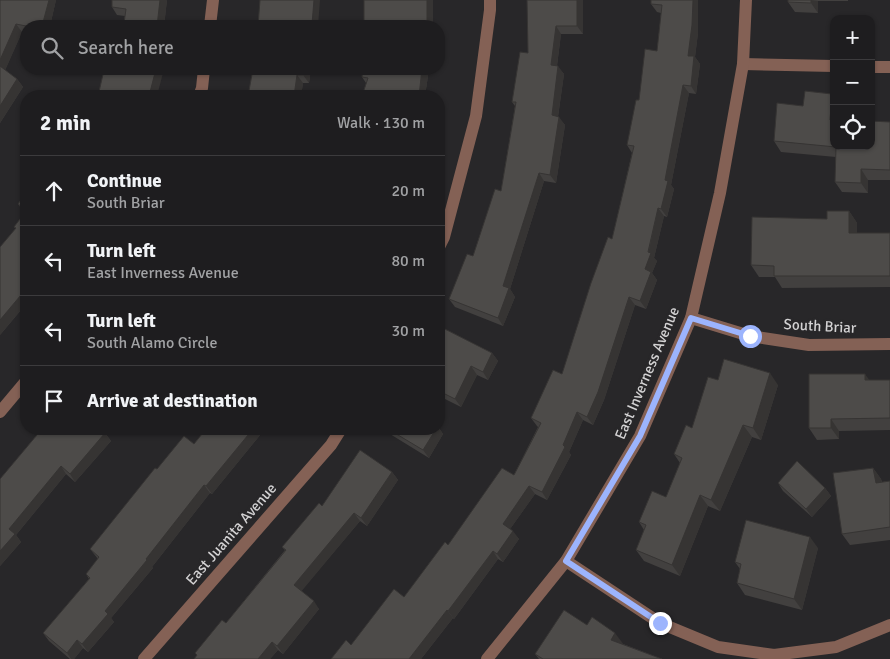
<!DOCTYPE html>
<html lang="en">
<head>
<meta charset="utf-8">
<style>
	body { margin:0; font-family:Signika,sans-serif; background:#262628; color:#f1f3f6 }
	.controls { position:absolute; right:15px; top:15px; display:grid; overflow:hidden; border-radius:10px; box-shadow:0 1px 4px #0004 }
	.controls button { width:45px; height:45px; display:grid; place-items:center; padding:0; border:0; border-bottom:1px solid #3c3b3d; background:#1e1d1f; color:#f1f3f6; font:25px sans-serif }
	.stop { position:absolute; width:15px; height:15px; margin:-11px; border:4px solid #9cb4fd; border-radius:50%; background:#fff }
	.stop.end { background:#9cb4fd; border-color:#fff; box-shadow:0 1px 5px #0008 }
	.list { margin:0; padding:0; list-style:none }
	h2 { display:flex; justify-content:space-between; align-items:center; height:65px; margin:0; padding:0 20px; font-size:21px }
	h2 small { font-size:16px; font-weight:400; color:#a1a2a4 }
	.list li { display:grid; grid-template-columns:32px 1fr auto; gap:15px; align-items:center; box-sizing:border-box; height:70px; padding:0 20px; border-top:1px solid #3c3b3d }
	.list b { display:block; font-size:19px; white-space:nowrap }
	.list p { margin:0; font-size:16px; white-space:nowrap; color:#a1a2a4 }
	.list em { font-size:16px; font-style:normal; color:#a1a2a4 }
	.icon { flex:none; width:28px; height:28px; fill:none; stroke:currentColor; stroke-width:2; stroke-linecap:round; stroke-linejoin:round }
	.map { position:relative; flex:none; width:890px; height:659px; overflow:hidden }
	.search { position:absolute; background:#1e1d1f; box-shadow:0 1px 4px #0004; left:20px; top:20px; width:425px; height:55px; display:flex; align-items:center; gap:12px; box-sizing:border-box; padding:0 18px; border-radius:20px; color:#a1a2a4; font-size:19px }
	.panel { position:absolute; background:#1e1d1f; box-shadow:0 1px 4px #0004; left:20px; top:90px; width:425px; height:345px; border-radius:20px }
	.map>svg:first-child { display:block }
	.lines { fill:none; stroke-linecap:round; stroke-linejoin:round }
	.minor { stroke:#846155; stroke-width:12 }
	.wall { fill:#42403f }
	.shaded-wall { fill:#363433 }
	.building { fill:#4d4b49; stroke:#363433 }
	.route { stroke:#9cb4fd; stroke-width:6 }
	.labels { text-anchor:middle; stroke-width:5; stroke-linejoin:round; paint-order:stroke }
	.street-label { font-size:15px; fill:#d3d2d3; stroke:#282729 }
</style>
</head>
<body>
<div class="map">
<svg width="890" height="659" viewBox="0 0 890 659">
	<rect width="100%" height="100%" fill="#282729"/>
	<g class="lines">
		<g class="minor">
			<polyline points="210,26 213,0"/>
			<polyline points="743,64 834,66"/>
			<polyline points="871,67 890,67"/>
			<polyline points="199,96 202,88 204,69"/>
			<polyline points="439,247 444,237 476,116 490,10 490,0"/>
			<polyline points="691,318 750,336 809,345 890,344"/>
			<polyline points="0,412 26,381"/>
			<polyline points="566,561 660,623 718,647 774,655 836,647 890,625"/>
			<polyline points="144,659 331,445 341,429"/>
			<polyline points="487,659 566,561 640,436 691,318 720,193 743,64 746,0"/>
		</g>
	</g>
	<g class="wall">
		<polygon points="0,0 56,0 50,26 26,26 26,33 22,32 5,70 17,79 23,87 0,123"/>
		<polygon points="167,0 164,26 127,26 124,23 125,16 117,15 112,7"/>
		<polygon points="583,0 583,34 561,34 557,66 564,74 558,117 565,125 556,183 544,181 510,289 515,297 503,326 455,307 449,299 473,256 501,191 515,106 512,102 528,53"/>
		<polygon points="698,0 698,33 695,57 700,64 696,94 689,93 671,185 674,189 667,217 664,216 654,258 657,261 652,273 657,280 646,309 635,305 604,400 593,425 583,420 569,452 571,455 547,500 535,494 510,529 519,539 503,562 498,559 454,619 453,618 421,659 331,659 351,645 404,597 448,545 514,475 538,427 537,426 531,418 562,374 612,239 632,153 627,145 639,100 657,51 661,13 657,12 651,4"/>
		<polygon points="788,0 848,0 848,1 818,1 818,13 795,12 788,2"/>
		<polygon points="311,69 309,83 303,83 301,96 248,96"/>
		<polygon points="363,69 429,69 425,96 366,83 362,77"/>
		<polygon points="890,122 890,180 868,180 868,193 842,192 835,182 836,157 781,152 774,141 834,146"/>
		<polygon points="26,193 26,304 0,335 16,229 14,227 25,213 18,204"/>
		<polygon points="849,211 857,223 857,233 890,233 890,287 782,288 775,277 759,277 751,265 827,219"/>
		<polygon points="439,326 492,353 498,361 488,380 477,375 461,407 439,396"/>
		<polygon points="718,380 778,385 761,440 752,437 720,511 708,506 680,576 644,561 636,550 644,530 639,522 666,497 680,463 674,454 692,428"/>
		<polygon points="870,380 890,380 890,430 839,431 839,439 817,440 809,428"/>
		<polygon points="439,428 443,434 429,458 390,434 386,429"/>
		<polygon points="42,429 108,429 105,433 111,441 75,482 66,474 16,535 21,542 0,566 0,479"/>
		<polygon points="206,429 265,429 212,494 210,493 152,567 153,568 111,618 114,622 88,652 83,648 74,659 70,659 49,641 43,633 89,579 86,574 98,559 90,549 157,469 194,444"/>
		<polygon points="873,468 881,479 882,482 890,481 890,540 850,545 842,534"/>
		<polygon points="392,472 398,480 367,526 360,521 301,591 319,609 283,654 278,650 270,659 194,659 197,656 195,653 226,623 285,550 282,547 322,506"/>
		<polygon points="778,483 825,488 831,496 812,517 783,491"/>
		<polygon points="818,548 802,610 745,595 737,583 740,569 735,562"/>
		<polygon points="587,625 623,644 662,659 539,659 535,654"/>
	</g>
	<g class="shaded-wall">
		<polygon points="49,0 56,0 50,26 42,26"/>
		<polygon points="160,0 167,0 164,26 157,26"/>
		<polygon points="314,0 320,0 318,26 314,26 312,24"/>
		<rect x="427" y="0" width="6" height="26"/>
		<polygon points="577,0 583,0 583,34 577,26"/>
		<polygon points="693,0 698,0 698,33 695,57 700,64 696,94 691,86 688,56"/>
		<polygon points="811,0 818,1 818,13 811,3"/>
		<polygon points="16,24 22,32 4,73 0,67 0,60"/>
		<polygon points="556,26 561,34 556,73 551,65"/>
		<polygon points="558,66 564,74 557,123 552,115"/>
		<polygon points="156,69 164,69 157,96 149,96"/>
		<polygon points="304,69 311,69 309,83 303,75"/>
		<polygon points="422,69 429,69 425,96 419,96"/>
		<polygon points="297,75 303,83 301,96 294,96"/>
		<polygon points="17,79 23,87 0,123 0,106"/>
		<polygon points="683,85 689,93 671,185 674,189 667,217 661,209 665,180"/>
		<polygon points="832,94 834,96 834,126 830,120"/>
		<polygon points="559,117 565,125 556,183 550,175"/>
		<polygon points="861,169 868,180 868,193 861,183"/>
		<polygon points="539,173 544,181 510,289 515,297 503,326 498,318 503,286"/>
		<polygon points="658,208 664,216 654,258 657,261 652,273 657,280 646,309 640,301 645,269"/>
		<polygon points="849,211 857,223 857,245 849,233"/>
		<polygon points="26,289 26,304 0,335 0,320"/>
		<polygon points="629,297 635,305 604,400 593,425 587,417"/>
		<polygon points="492,353 498,361 488,380 483,372"/>
		<polygon points="471,366 477,375 461,407 455,399"/>
		<polygon points="770,373 778,385 761,440 753,428"/>
		<polygon points="865,374 873,385 865,380"/>
		<polygon points="577,412 583,420 569,452 571,455 547,500 542,492"/>
		<polygon points="831,419 839,431 839,439 831,428"/>
		<polygon points="743,425 752,437 720,511 711,500"/>
		<polygon points="439,428 443,434 429,458 423,450 436,429"/>
		<polygon points="100,429 108,429 105,433 111,441 75,482 70,474"/>
		<polygon points="253,429 265,429 212,494 206,486"/>
		<polygon points="61,466 66,474 16,535 21,542 0,566 0,551 9,529"/>
		<polygon points="873,468 881,479 884,495 876,483"/>
		<polygon points="392,472 398,480 367,526 361,518"/>
		<polygon points="204,485 210,493 152,567 153,568 111,618 114,622 88,652 82,644 105,611"/>
		<polygon points="529,486 535,494 508,532 503,524"/>
		<polygon points="825,488 831,496 812,517 806,509"/>
		<polygon points="700,495 708,506 680,576 672,565"/>
		<polygon points="354,513 360,521 300,593 294,585"/>
		<polygon points="513,531 519,539 503,562 497,554"/>
		<polygon points="810,537 818,548 802,610 794,599"/>
		<polygon points="493,551 498,559 454,619 448,611"/>
		<polygon points="314,601 319,609 283,654 277,646"/>
		<polygon points="447,610 453,618 421,659 409,659"/>
		<polygon points="615,633 624,645 611,640"/>
		<polygon points="77,640 83,648 74,659 71,659 67,653"/>
		<polygon points="272,642 278,650 270,659 258,659"/>
	</g>
	<g class="building">
		<polygon points="0,0 49,0 42,26 26,26 16,24 0,60"/>
		<polygon points="112,0 160,0 157,26 124,23 126,9 112,7"/>
		<polygon points="260,0 314,0 312,24 311,24 310,26 258,26"/>
		<rect x="364" y="0" width="63" height="26"/>
		<polygon points="527,0 577,0 577,26 556,26 551,65 558,66 552,115 559,117 550,175 539,173 503,286 509,288 498,318 449,299 467,254 473,256 495,189 501,191 516,102 512,102 520,52 528,53"/>
		<polygon points="651,0 693,0 692,25 688,56 694,56 691,86 683,85 665,180 668,181 661,209 658,208 648,252 651,253 645,269 651,272 640,301 629,297 598,392 587,417 577,412 563,445 565,447 542,492 529,486 503,524 513,531 497,554 493,551 448,611 447,610 409,659 331,659 346,640 351,645 394,589 404,597 445,542 448,545 502,468 514,475 541,423 531,418 553,370 562,374 591,283 608,237 612,239 634,146 627,145 636,100 639,100 645,49 657,51 662,5 651,4"/>
		<polygon points="788,0 811,0 811,3 788,2"/>
		<polygon points="0,66 17,79 0,106"/>
		<polygon points="101,69 156,69 149,96 98,96 104,70"/>
		<polygon points="253,69 304,69 303,75 297,75 294,96 248,96"/>
		<polygon points="363,69 422,69 419,96 362,96 368,78 362,77"/>
		<polygon points="805,91 832,94 830,120 834,121 834,146 871,146 871,121 890,122 890,170 861,169 861,183 835,182 836,147 774,141 777,103 803,106"/>
		<polygon points="26,193 26,210 18,204"/>
		<polygon points="26,211 26,289 0,320 0,247 16,228 14,227"/>
		<polygon points="827,211 849,211 849,233 890,233 890,276 774,276 774,266 751,265 752,217 827,219"/>
		<polygon points="439,326 492,353 483,372 471,366 455,399 439,391"/>
		<polygon points="724,359 770,373 753,428 743,425 711,500 700,495 672,565 636,550 646,525 639,522 652,491 666,497 682,458 674,454 686,425 692,428 708,377 718,380"/>
		<polygon points="809,374 865,374 865,380 890,380 890,418 831,419 831,428 809,428"/>
		<polygon points="42,429 101,429 105,433 70,474 61,466 9,529 15,534 0,551 0,479"/>
		<polygon points="206,429 253,429 206,486 204,485 146,559 147,560 105,611 108,614 82,644 77,640 67,653 43,633 90,578 86,574 99,557 90,549 155,468 157,469 184,436 194,444"/>
		<polygon points="388,429 436,429 423,450"/>
		<polygon points="360,450 392,472 361,518 354,513 294,585 314,601 277,646 272,642 258,659 194,659 197,655 195,653 222,620 226,623 286,550 282,547 319,503 322,506"/>
		<polygon points="797,461 825,488 806,509 778,483"/>
		<polygon points="873,468 876,483 890,481 890,527 842,534 833,473"/>
		<polygon points="746,520 810,537 794,599 737,583 741,564 735,562"/>
		<polygon points="564,610 587,625 592,617 615,633 611,640 662,659 543,659 535,654"/>
	</g>
	<g class="lines">
		<polyline class="route" points="660,623 566,561 640,436 691,318 750,336"/>
	</g>
	<g class="labels">
		<g class="street-label">
			<text transform="translate(820 326) rotate(3)" y="5">South Briar</text>
			<text transform="translate(647 373) rotate(-67)" y="5">East Inverness Avenue</text>
			<text transform="translate(231 534) rotate(-49)" y="5">East Juanita Avenue</text>
		</g>
	</g>
</svg>
<div class="controls">
<button>+</button>
<button>−</button>
<button><svg class="icon" aria-label="locate" viewBox="0 0 24 24"><circle cx="12" cy="12" r="6"/><path d="M12 2v4M12 18v4M2 12h4M18 12h4"/></svg></button>
</div>
<div class="stop" style="left:750px;top:336px"></div>
<div class="stop end" style="left:660px;top:623px"></div>
<div class="search"><svg class="icon" aria-label="search" viewBox="0 0 24 24"><circle cx="10" cy="10" r="6"/><path d="M15 15l6 6"/></svg>Search here</div>
<section class="panel">
<h2>2 min<small>Walk · 130 m</small></h2>
<ul class="list">
<li><svg class="icon" aria-label="ahead" viewBox="0 0 24 24"><path d="M12 20V5M6 11l6-6 6 6"/></svg><div><b>Continue</b><p>South Briar</p></div><em>20 m</em></li>
<li><svg class="icon" aria-label="left" viewBox="0 0 24 24"><path d="M17 20v-9H6M10 6l-5 5 5 5"/></svg><div><b>Turn left</b><p>East Inverness Avenue</p></div><em>80 m</em></li>
<li><svg class="icon" aria-label="left" viewBox="0 0 24 24"><path d="M17 20v-9H6M10 6l-5 5 5 5"/></svg><div><b>Turn left</b><p>South Alamo Circle</p></div><em>30 m</em></li>
<li><svg class="icon" aria-label="arrive" viewBox="0 0 24 24"><path d="M6 21V4h12l-3 4 3 4H6"/></svg><div><b>Arrive at destination</b></div></li>
</ul>
</section>
</div>
</body>
</html>
